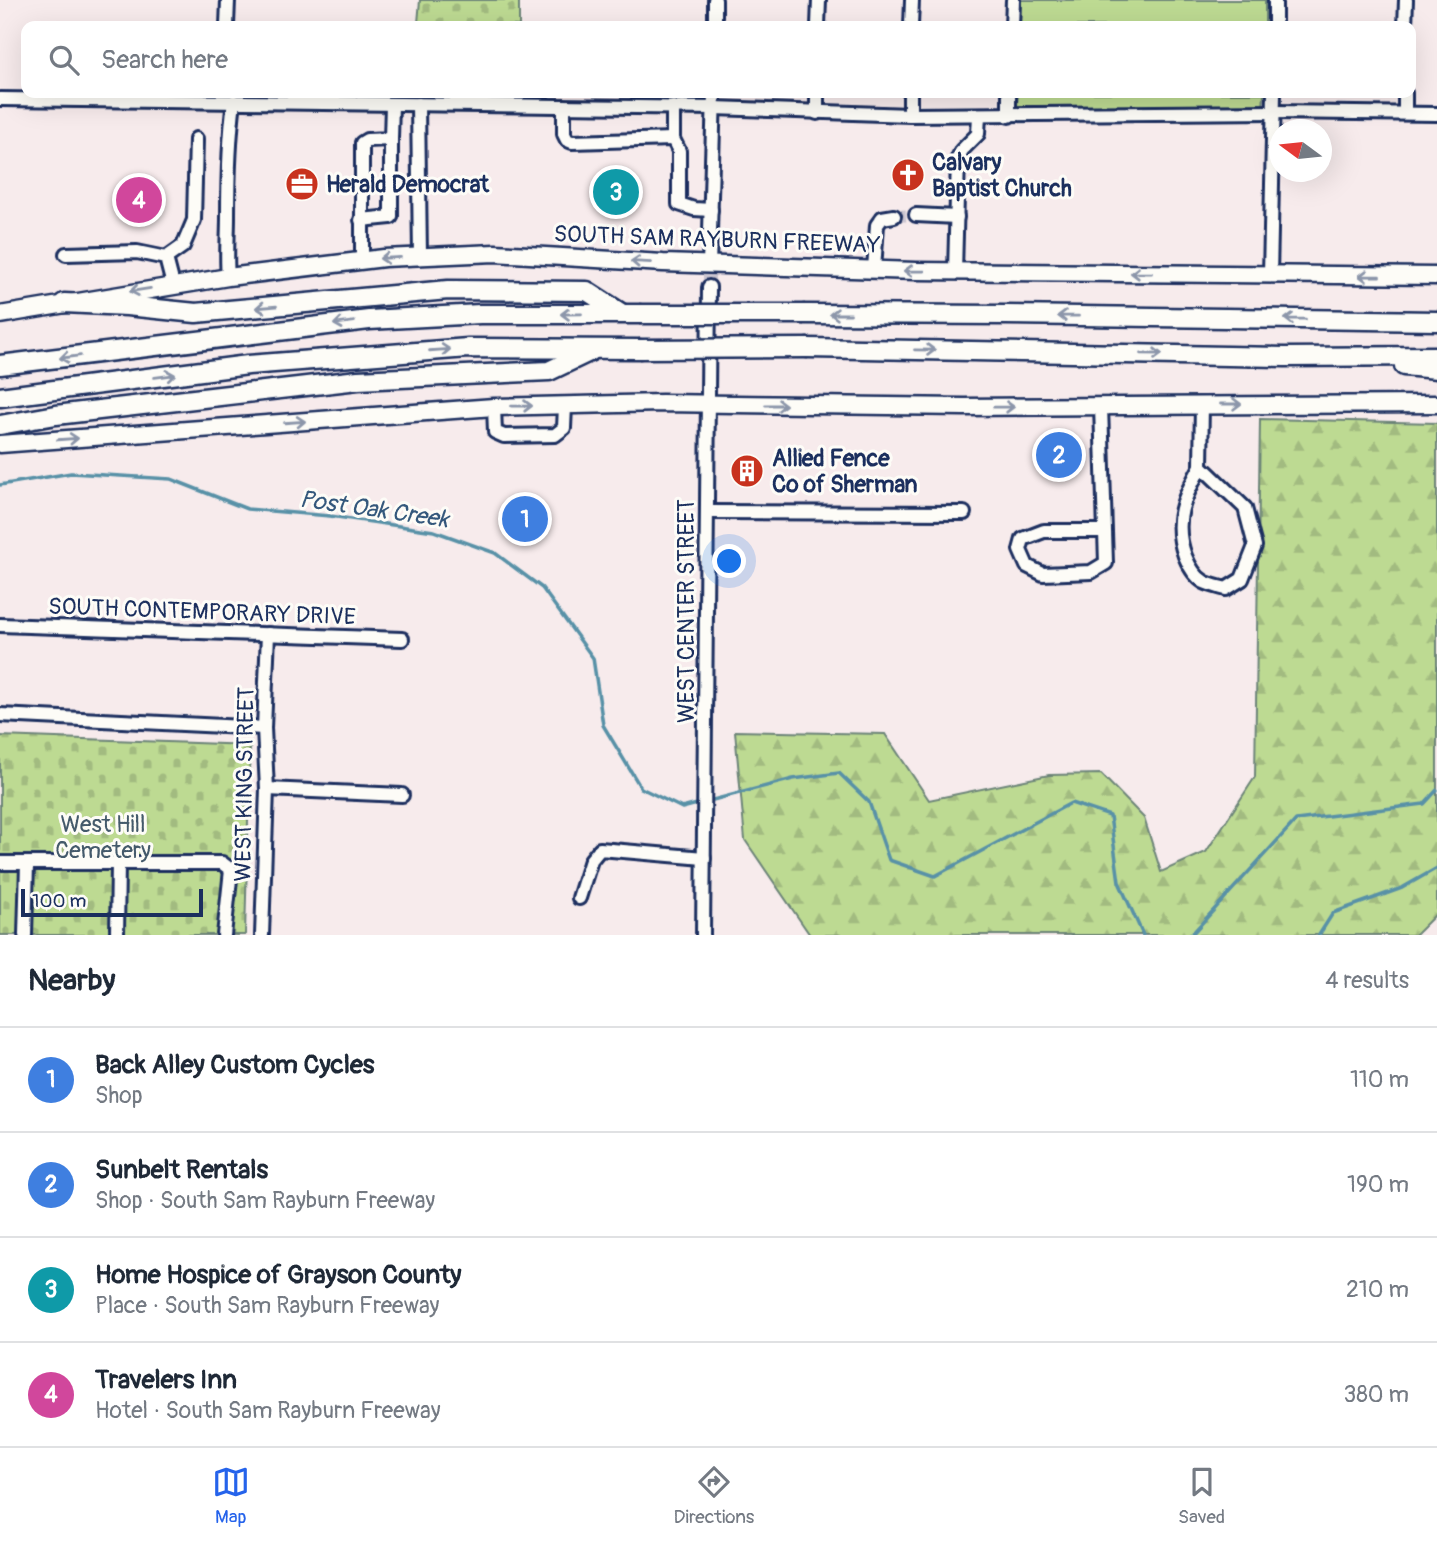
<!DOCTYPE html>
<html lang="en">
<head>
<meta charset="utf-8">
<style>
	body { margin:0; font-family:Pangolin,sans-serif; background:#f6f6f7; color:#1f2937 }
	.compass { position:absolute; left:1269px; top:119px; width:63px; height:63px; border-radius:50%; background:#fff; box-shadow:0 7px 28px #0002; rotate:285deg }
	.scale { position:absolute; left:21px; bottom:18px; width:182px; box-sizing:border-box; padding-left:7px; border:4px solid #1b2f5e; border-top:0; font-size:19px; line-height:24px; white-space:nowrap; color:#1b2f5e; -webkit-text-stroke:5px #fdfcf7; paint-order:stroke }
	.you { position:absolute; left:730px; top:562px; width:24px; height:24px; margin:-18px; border:5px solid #fff; border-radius:50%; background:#1a73e8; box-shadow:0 0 0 10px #1a73e833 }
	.badge { display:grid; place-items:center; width:46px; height:46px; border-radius:50%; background:#2563eb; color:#fff; font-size:23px; font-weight:700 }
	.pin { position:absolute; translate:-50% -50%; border:4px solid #fff; box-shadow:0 2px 7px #0006 }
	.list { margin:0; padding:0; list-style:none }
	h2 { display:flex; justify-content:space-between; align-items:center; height:91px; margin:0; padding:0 28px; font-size:30px }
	h2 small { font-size:23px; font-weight:400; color:#747a83 }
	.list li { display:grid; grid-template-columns:46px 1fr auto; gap:21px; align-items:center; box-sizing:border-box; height:105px; padding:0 28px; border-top:2px solid #e0e1e3 }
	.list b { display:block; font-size:26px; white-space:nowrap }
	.list p { margin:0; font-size:23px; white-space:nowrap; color:#747a83 }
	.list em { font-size:23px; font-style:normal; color:#747a83 }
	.icon { flex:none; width:38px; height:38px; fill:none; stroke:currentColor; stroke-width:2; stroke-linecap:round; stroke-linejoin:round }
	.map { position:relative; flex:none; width:1437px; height:935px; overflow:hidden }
	.search { position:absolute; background:#fff; box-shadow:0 7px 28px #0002; left:21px; right:21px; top:21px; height:77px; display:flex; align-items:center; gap:18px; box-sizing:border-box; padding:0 24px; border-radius:14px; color:#747a83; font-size:26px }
	.sheet { height:511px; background:#fff }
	nav { display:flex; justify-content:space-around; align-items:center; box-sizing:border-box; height:98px; border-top:2px solid #e0e1e3; background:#fff; font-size:19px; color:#747a83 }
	nav a { display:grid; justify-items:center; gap:4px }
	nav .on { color:#2563eb }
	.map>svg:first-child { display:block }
	.forest { fill:url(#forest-firs); stroke:#6c8478; stroke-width:2 }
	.cemetery { fill:url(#cemetery-stones); stroke:#6c8478; stroke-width:2 }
	.park { fill:#bdda92; stroke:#6c8478; stroke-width:2 }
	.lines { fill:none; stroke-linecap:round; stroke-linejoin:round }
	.stream { stroke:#5891a7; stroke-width:3.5 }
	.minor-tunnel { stroke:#cbc5d0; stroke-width:12; stroke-dasharray:12 6; stroke-linecap:butt }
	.minor-casing { stroke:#1b2f5e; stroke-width:18 }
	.major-casing { stroke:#1b2f5e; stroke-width:21 }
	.highway-casing { stroke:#1b2f5e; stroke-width:23 }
	.minor { stroke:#fdfcf7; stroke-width:12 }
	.major { stroke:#fdfcf7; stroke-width:16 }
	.highway { stroke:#fdfcf7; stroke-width:18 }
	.highway-bridge-casing { stroke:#1b2f5e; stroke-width:23; stroke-linecap:butt }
	.highway-bridge { stroke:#fdfcf7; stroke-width:18 }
	.oneway { stroke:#8c96aa }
	.labels { text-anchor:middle; stroke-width:6; stroke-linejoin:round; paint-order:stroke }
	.poi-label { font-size:23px; font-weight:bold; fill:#1b2f5e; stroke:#fdfcf7; text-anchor:start }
	.street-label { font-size:23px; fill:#1b2f5e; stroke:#fdfcf7 }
	.park-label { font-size:23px; fill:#445a6b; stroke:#fdfcf7 }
	.water-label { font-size:24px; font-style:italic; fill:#34587c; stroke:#fdfcf7 }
</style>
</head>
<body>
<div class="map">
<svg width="1437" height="935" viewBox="0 0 1437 935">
	<defs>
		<pattern id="forest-firs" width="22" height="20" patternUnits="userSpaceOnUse" patternTransform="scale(1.75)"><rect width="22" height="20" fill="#bdda92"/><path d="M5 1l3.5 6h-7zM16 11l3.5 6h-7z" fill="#a2bb80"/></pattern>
		<pattern id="cemetery-stones" width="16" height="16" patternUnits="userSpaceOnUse" patternTransform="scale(1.75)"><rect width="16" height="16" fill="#bdda92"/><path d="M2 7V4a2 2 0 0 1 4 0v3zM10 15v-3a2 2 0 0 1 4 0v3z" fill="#a2bb80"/></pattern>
	</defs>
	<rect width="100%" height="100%" fill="#f7ebec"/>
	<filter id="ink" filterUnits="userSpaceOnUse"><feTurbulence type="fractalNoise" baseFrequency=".0143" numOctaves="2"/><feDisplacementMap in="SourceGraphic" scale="14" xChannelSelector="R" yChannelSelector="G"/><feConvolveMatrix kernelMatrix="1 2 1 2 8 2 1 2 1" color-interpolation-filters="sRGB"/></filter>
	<g filter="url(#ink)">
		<polygon class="forest" points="1260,419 1437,423 1437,913 1415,935 810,935 745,840 735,731 885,734 929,800 1049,775 1101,774 1144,818 1161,872 1206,852 1255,777"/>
		<g class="cemetery">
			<polygon points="420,0 519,0 519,26 418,23"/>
			<polygon points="0,736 250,745 245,935 0,935"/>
		</g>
		<g class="park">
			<polygon points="1021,0 1265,0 1265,26 1020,26"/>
			<polygon points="1018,93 1264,93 1263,110 1017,106"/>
		</g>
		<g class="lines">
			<g class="stream">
				<polyline points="0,485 71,473 171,479 247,509 330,516 434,531 495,553 542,588 593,658 603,725 641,788 682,808 701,803"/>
				<polyline points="709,801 793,779 839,773 869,802 889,860 935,876 1071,803 1110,816 1119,882 1143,935"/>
				<polyline points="1185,935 1191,935 1296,820 1424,804 1437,790"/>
				<polyline points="1319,935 1333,913 1402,888 1437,868"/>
			</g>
			<g class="minor-tunnel">
				<polyline points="894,216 916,215"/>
				<polyline points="709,287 709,266"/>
			</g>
			<defs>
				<g id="minor">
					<polyline points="227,26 228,0"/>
					<polyline points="715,26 715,0"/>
					<polyline points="818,26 819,0"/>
					<polyline points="911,26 912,0"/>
					<polyline points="1012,26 1013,0"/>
					<polyline points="1275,26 1275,0"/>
					<polyline points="1405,26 1406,0"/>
					<polyline points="0,99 714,108 910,115 1274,112 1437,114"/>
					<polyline points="418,104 420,257"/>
					<polyline points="564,106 564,134 567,140 572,142 673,139"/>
					<polyline points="673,107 673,139 679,151 679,204 694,209 711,210"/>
					<polyline points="817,113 817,93"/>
					<polyline points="1405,113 1405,93"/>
					<polyline points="910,115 910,93"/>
					<polyline points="1009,116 1009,93"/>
					<polyline points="916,215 957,217"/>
					<polyline points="361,220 391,217 391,139"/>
					<polyline points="66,254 137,252 166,258 173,285"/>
					<polyline points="166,258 183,246 194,220 196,139"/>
					<polyline points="362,261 362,143 367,140 391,139 392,104"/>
					<polyline points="709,266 714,93"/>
					<polyline points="874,270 877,225 882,218 894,216"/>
					<polyline points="955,272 958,158 962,150 978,134 979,115"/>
					<polyline points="1270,275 1274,93"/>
					<path d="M 228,277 C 226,256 228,237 228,216 C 228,178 229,140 234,101"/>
					<polyline points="1101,406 1106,563 1091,572 1043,574 1027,566 1020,550 1023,539 1044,531 1105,531"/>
					<polyline points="494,407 495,432 504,436 555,435 564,428 565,406"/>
					<path d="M 1201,466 C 1184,498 1172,520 1185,556 C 1189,566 1194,576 1204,582 C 1210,585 1219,587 1226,589 L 1242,579 L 1255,546 L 1245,508 L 1201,466 L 1202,404"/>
					<polyline points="708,512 964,513"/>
					<polyline points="0,625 402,639"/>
					<polyline points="0,715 264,728"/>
					<polyline points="267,789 402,795"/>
					<polyline points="0,863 222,863 231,870 224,935"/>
					<polyline points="579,898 591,860 600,849 704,858"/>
					<polyline points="25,935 27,864"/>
					<polyline points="117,935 118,863"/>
					<polyline points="262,935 267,789 264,728 268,634"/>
					<polyline points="703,935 709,287"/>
				</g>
				<g id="major">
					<polyline points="0,315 228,277 384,258 495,253 663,263 916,271 1437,276"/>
					<polyline points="0,444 494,407 662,403 964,407 1437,404"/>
				</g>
				<g id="highway">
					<polyline points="64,303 127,306 196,313 448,290 587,291 621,313"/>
					<polyline points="805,314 1006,315 1437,321"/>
					<polyline points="808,348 1285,357 1437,356"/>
					<polyline points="0,365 369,320 480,314 639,314"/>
					<polyline points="1404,366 1437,369"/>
					<polyline points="0,397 248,365 468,348 639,349"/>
					<polyline points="0,425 56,415 358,380 549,371 591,351"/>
				</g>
			</defs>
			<use href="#minor" class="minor-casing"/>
			<use href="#major" class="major-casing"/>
			<use href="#highway" class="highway-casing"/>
			<use href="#minor" class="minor"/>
			<use href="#major" class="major"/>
			<use href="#highway" class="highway"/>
			<defs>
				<g id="highway-bridge">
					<polyline points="639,314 805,314"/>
					<polyline points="639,349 808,348"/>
				</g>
			</defs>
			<use href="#highway-bridge" class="highway-bridge-casing"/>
			<use href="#highway-bridge" class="highway-bridge"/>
		</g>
		<defs><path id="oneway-shaft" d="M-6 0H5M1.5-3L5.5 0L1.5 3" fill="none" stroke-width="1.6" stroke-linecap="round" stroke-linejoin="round" transform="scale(1.75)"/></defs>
		<g class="oneway">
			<use href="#oneway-shaft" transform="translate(390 258) rotate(177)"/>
			<use href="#oneway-shaft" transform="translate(641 262) rotate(-177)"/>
			<use href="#oneway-shaft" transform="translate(914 271) rotate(-179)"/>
			<use href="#oneway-shaft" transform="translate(1141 273) rotate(-179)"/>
			<use href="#oneway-shaft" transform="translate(1369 276) rotate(-179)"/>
			<use href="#oneway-shaft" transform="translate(140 290) rotate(171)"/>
			<use href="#oneway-shaft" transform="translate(266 307) rotate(175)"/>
			<use href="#oneway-shaft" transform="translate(571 314) rotate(179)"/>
			<use href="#oneway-shaft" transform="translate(840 314) rotate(-180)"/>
			<use href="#oneway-shaft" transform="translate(1068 316) rotate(-179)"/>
			<use href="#oneway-shaft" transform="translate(1295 319) rotate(-179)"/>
			<use href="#oneway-shaft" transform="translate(344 323) rotate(173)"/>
			<use href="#oneway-shaft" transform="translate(440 350) rotate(-4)"/>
			<use href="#oneway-shaft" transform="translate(925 350) rotate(1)"/>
			<use href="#oneway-shaft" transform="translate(1152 354) rotate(1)"/>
			<use href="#oneway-shaft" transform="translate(70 357) rotate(173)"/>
			<use href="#oneway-shaft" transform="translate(165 376) rotate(-8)"/>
			<use href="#oneway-shaft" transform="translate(1231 404)"/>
			<use href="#oneway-shaft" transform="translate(776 405)"/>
			<use href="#oneway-shaft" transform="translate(522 406) rotate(-1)"/>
			<use href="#oneway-shaft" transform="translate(1004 407) rotate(-1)"/>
			<use href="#oneway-shaft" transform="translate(295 422) rotate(-4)"/>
			<use href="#oneway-shaft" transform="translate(68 439) rotate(-4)"/>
		</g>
	</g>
	<defs>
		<symbol id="church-disc" viewBox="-11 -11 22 22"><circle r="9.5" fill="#c8321e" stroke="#fdfcf7"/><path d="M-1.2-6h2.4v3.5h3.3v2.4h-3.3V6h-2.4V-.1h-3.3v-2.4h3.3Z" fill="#fff"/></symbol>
		<symbol id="office-disc" viewBox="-11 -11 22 22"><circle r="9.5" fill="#c8321e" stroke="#fdfcf7"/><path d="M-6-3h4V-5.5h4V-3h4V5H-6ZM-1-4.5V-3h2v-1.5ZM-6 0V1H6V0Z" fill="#fff"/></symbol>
		<symbol id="building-disc" viewBox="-11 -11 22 22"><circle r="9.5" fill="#c8321e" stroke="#fdfcf7"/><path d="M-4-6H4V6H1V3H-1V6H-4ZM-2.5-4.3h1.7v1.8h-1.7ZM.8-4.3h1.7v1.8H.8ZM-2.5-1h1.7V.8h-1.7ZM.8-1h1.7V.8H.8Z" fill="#fff"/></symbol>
	</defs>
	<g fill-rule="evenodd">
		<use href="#church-disc" x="889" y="156" width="38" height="38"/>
		<use href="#office-disc" x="283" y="165" width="38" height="38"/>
		<use href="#building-disc" x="728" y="452" width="38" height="38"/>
	</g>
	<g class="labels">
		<g class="poi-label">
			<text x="932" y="170">Calvary<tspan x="932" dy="26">Baptist Church</tspan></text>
			<text x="326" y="192">Herald Democrat</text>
			<text x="772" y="466">Allied Fence<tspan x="772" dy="26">Co of Sherman</tspan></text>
		</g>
		<g class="street-label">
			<text transform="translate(717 239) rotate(2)" y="8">SOUTH SAM RAYBURN FREEWAY</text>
			<text transform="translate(202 611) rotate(2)" y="8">SOUTH CONTEMPORARY DRIVE</text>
			<text transform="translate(686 611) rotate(-90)" y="8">WEST CENTER STREET</text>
			<text transform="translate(244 784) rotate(-89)" y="8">WEST KING STREET</text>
		</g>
		<g class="park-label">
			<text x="103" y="832">West Hill<tspan x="103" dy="26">Cemetery</tspan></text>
		</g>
		<g class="water-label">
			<text transform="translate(374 509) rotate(8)" y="8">Post Oak Creek</text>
		</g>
	</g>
</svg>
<svg class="compass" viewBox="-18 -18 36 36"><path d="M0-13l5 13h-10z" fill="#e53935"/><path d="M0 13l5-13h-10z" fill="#747a83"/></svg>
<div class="scale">100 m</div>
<div class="you"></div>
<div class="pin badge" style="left:525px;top:519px;background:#3f7fe0">1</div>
<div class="pin badge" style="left:1059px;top:455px;background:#3f7fe0">2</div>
<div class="pin badge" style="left:616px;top:192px;background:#0f9aa8">3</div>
<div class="pin badge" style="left:139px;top:200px;background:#d1479c">4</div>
<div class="search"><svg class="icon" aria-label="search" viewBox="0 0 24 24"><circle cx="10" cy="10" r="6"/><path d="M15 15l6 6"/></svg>Search here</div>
</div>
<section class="sheet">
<h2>Nearby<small>4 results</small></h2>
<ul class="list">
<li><span class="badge" style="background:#3f7fe0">1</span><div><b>Back Alley Custom Cycles</b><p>Shop</p></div><em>110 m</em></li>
<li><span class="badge" style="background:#3f7fe0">2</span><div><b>Sunbelt Rentals</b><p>Shop · South Sam Rayburn Freeway</p></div><em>190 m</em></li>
<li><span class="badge" style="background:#0f9aa8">3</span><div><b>Home Hospice of Grayson County</b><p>Place · South Sam Rayburn Freeway</p></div><em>210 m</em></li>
<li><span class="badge" style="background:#d1479c">4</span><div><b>Travelers Inn</b><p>Hotel · South Sam Rayburn Freeway</p></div><em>380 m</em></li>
</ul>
</section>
<nav>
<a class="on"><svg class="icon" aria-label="map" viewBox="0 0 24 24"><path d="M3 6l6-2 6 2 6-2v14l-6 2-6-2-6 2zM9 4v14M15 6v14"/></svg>Map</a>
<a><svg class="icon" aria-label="directions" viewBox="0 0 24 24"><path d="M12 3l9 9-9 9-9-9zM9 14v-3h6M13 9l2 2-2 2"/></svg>Directions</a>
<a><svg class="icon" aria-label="saved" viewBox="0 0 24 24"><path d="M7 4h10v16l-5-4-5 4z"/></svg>Saved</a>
</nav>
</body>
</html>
